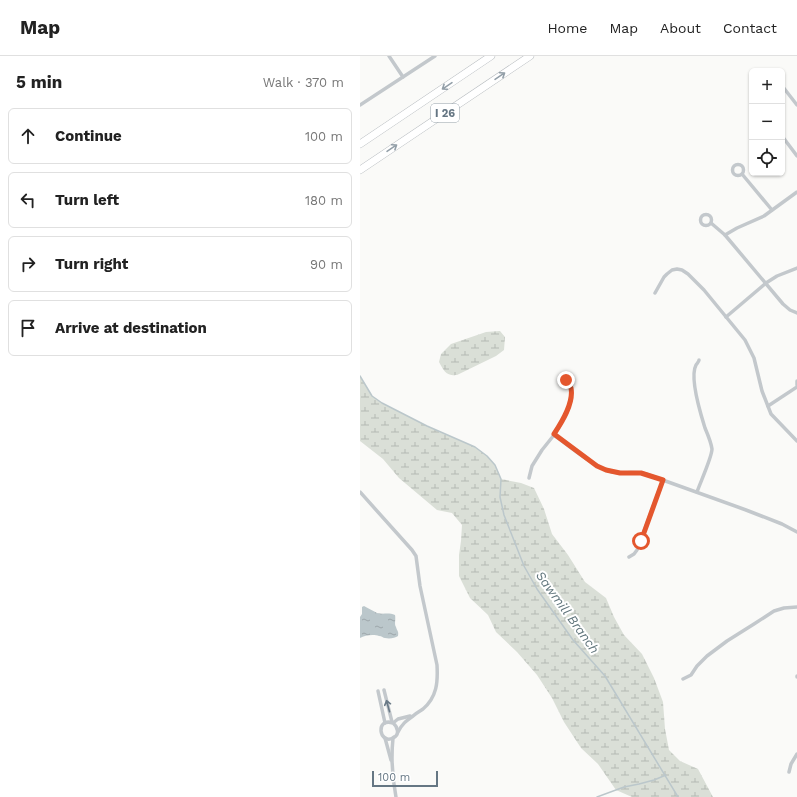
<!DOCTYPE html>
<html lang="en">
<head>
<meta charset="utf-8">
<style>
	body { margin:0; font-family:"Work Sans",sans-serif; background:#f2f2f2; color:#222 }
	.controls { position:absolute; right:12px; top:12px; display:grid; overflow:hidden; border-radius:6px; box-shadow:0 1px 3px #0004 }
	.controls button { width:36px; height:36px; display:grid; place-items:center; padding:0; border:0; border-bottom:1px solid #e0e0e0; background:#fff; color:#222; font:20px sans-serif }
	.scale { position:absolute; left:12px; bottom:10px; width:66px; box-sizing:border-box; padding-left:4px; border:2px solid #657683; border-top:0; font-size:11px; line-height:14px; white-space:nowrap; color:#657683; -webkit-text-stroke:3px #fff; paint-order:stroke }
	.stop { position:absolute; width:12px; height:12px; margin:-9px; border:3px solid #e4572e; border-radius:50%; background:#fff }
	.stop.end { background:#e4572e; border-color:#fff; box-shadow:0 1px 4px #0008 }
	.list { margin:0; padding:0; list-style:none }
	h2 { display:flex; justify-content:space-between; align-items:center; height:52px; margin:0; padding:0 16px; font-size:17px }
	h2 small { font-size:13px; font-weight:400; color:#767676 }
	.list li { display:grid; grid-template-columns:26px 1fr auto; gap:12px; align-items:center; box-sizing:border-box; height:56px; margin:0 8px 8px; padding:0 8px; border:1px solid #e0e0e0; border-radius:6px }
	.list b { display:block; font-size:15px; white-space:nowrap }
	.list em { font-size:13px; font-style:normal; color:#767676 }
	.icon { flex:none; width:22px; height:22px; fill:none; stroke:currentColor; stroke-width:2; stroke-linecap:round; stroke-linejoin:round }
	.map { position:relative; flex:none; width:437px; height:741px; overflow:hidden }
	header { display:flex; align-items:center; gap:24px; box-sizing:border-box; height:56px; padding:0 20px; background:#fff; border-bottom:1px solid #e0e0e0 }
	header strong { font-size:19px }
	nav { display:flex; gap:22px; margin-inline-start:auto; font-size:14px }
	main { display:flex }
	aside { flex:1; background:#fff }
	.map>svg:first-child { display:block }
	.wetland { fill:url(#wetland-marsh) }
	.water { fill:url(#water-ripples) }
	.lines { fill:none; stroke-linecap:round; stroke-linejoin:round }
	.stream { stroke:#bbc7cb; stroke-width:1.5 }
	.highway-casing { stroke:#b4b9bd; stroke-width:8 }
	.street { stroke:#c3c8cc; stroke-width:3.5 }
	.highway { stroke:#fff; stroke-width:7 }
	.oneway { stroke:#939fa8 }
	.oneway2 { stroke:#6a7a87 }
	.route { stroke:#e4572e; stroke-width:5 }
	.labels { text-anchor:middle; stroke-width:4; stroke-linejoin:round; paint-order:stroke }
	.shield { fill:#fff; stroke:#939fa8; stroke-width:1 }
	.shield-label { font-size:11px; font-weight:bold; fill:#657683 }
	.water-label { font-size:13px; font-style:italic; fill:#60757c; stroke:#fff }
</style>
</head>
<body>
<header>
<strong>Map</strong>
<nav><a>Home</a><a>Map</a><a>About</a><a>Contact</a></nav>
</header>
<main>
<aside>
<h2>5 min<small>Walk · 370 m</small></h2>
<ul class="list">
<li><svg class="icon" aria-label="ahead" viewBox="0 0 24 24"><path d="M12 20V5M6 11l6-6 6 6"/></svg><div><b>Continue</b></div><em>100 m</em></li>
<li><svg class="icon" aria-label="left" viewBox="0 0 24 24"><path d="M17 20v-9H6M10 6l-5 5 5 5"/></svg><div><b>Turn left</b></div><em>180 m</em></li>
<li><svg class="icon" aria-label="right" viewBox="0 0 24 24"><path d="M7 20v-9h11M14 6l5 5-5 5"/></svg><div><b>Turn right</b></div><em>90 m</em></li>
<li><svg class="icon" aria-label="arrive" viewBox="0 0 24 24"><path d="M6 21V4h12l-3 4 3 4H6"/></svg><div><b>Arrive at destination</b></div></li>
</ul>
</aside>
<div class="map">
<svg width="437" height="741" viewBox="0 0 437 741">
	<defs>
		<pattern id="wetland-marsh" width="20" height="14" patternUnits="userSpaceOnUse"><rect width="20" height="14" fill="#dadfd7"/><path d="M1 5h8M5 5V1M11 12h8M15 12V8" fill="none" stroke="#b4b9b4"/></pattern>
		<pattern id="water-ripples" width="26" height="14" patternUnits="userSpaceOnUse"><rect width="26" height="14" fill="#bbc7cb"/><path d="M2 4q2-2 4 0t4 0M15 11q2-2 4 0t4 0" fill="none" stroke="#9ca6aa"/></pattern>
	</defs>
	<rect width="100%" height="100%" fill="#fafaf8"/>
	<g class="wetland">
		<path d="M 140,275 L 145,281 L 144,294 L 136,300 L 97,319 C 86,320 84,315 79,306 L 81,298 L 91,288 L 126,276 Z"/>
		<polygon points="0,320 12,340 22,347 67,370 115,391 127,400 135,409 141,423 161,427 174,432 184,453 192,478 208,499 225,526 246,542 254,561 264,579 282,598 294,622 303,646 305,673 309,694 320,705 338,713 353,741 272,741 256,734 238,708 221,692 204,666 192,642 177,619 157,596 136,576 128,559 110,542 99,520 99,499 101,485 102,469 92,457 77,454 39,422 23,403 0,385"/>
	</g>
	<path class="water" d="M 4,550 C 8,552 13,555 17,557 C 23,559 28,556 35,559 C 36,563 34,568 36,571 C 37,575 39,575 38,580 C 35,582 30,583 25,582 C 23,582 22,580 19,580 C 14,578 5,579 0,582 L 0,561 L 2,558 L 2,551 Z"/>
	<g class="lines">
		<g class="stream">
			<polyline points="0,320 12,340 22,347 67,370 115,391 127,400 135,409 141,423 140,441 144,459 164,510 177,533 213,584 245,620 318,741"/>
			<polyline points="237,741 264,731 279,728 294,724 306,719"/>
		</g>
		<defs>
			<g id="highway">
				<polyline points="0,88 131,0"/>
				<polyline points="0,114 170,0"/>
			</g>
		</defs>
		<use href="#highway" class="highway-casing"/>
		<g class="street">
			<polyline points="29,0 43,21"/>
			<polyline points="423,31 437,49"/>
			<polyline points="0,49 75,0"/>
			<polyline points="422,80 437,100"/>
			<circle cx="378" cy="114" r="5.5"/>
			<polyline points="382,118 412,154"/>
			<circle cx="346" cy="164" r="5.5"/>
			<polyline points="351,167 365,179 423,248 430,254 437,257"/>
			<polyline points="365,179 377,172 404,160 437,136"/>
			<polyline points="295,237 304,221 307,218 312,214 317,213 322,214 328,218 344,234 385,284 394,302 402,335 411,358 437,385"/>
			<polyline points="366,261 406,227 417,220 437,212"/>
			<path d="M 206,324 C 208,326 210,329 211,332 C 214,348 202,366 194,379 C 209,390 234,411 252,416 C 263,418 274,415 286,418 L 386,454 L 422,468 L 437,476"/>
			<polyline points="437,325 437,329"/>
			<polyline points="408,350 437,331"/>
			<polyline points="169,422 172,410 182,394 194,379"/>
			<path d="M 0,436 L 52,494 L 56,500 L 60,530 L 77,609 C 78,626 77,641 63,653 C 60,655 56,657 53,660 C 46,665 42,668 38,676"/>
			<path d="M 337,436 C 340,427 352,401 352,393 C 351,386 348,379 345,372 C 341,359 329,322 336,309 C 336,309 339,305 339,304"/>
			<polyline points="269,501 274,498 277,494 303,424"/>
			<polyline points="437,620 437,621"/>
			<polyline points="323,623 331,619 337,610 347,600 367,585 394,568 414,555 424,552 437,551"/>
			<polyline points="24,634 32,666"/>
			<polyline points="18,635 25,667"/>
			<path d="M 33,667 C 38,671 40,679 33,682 C 19,689 15,661 33,667 L 38,663 L 50,660"/>
			<path d="M 34,681 L 33,682 C 31,702 32,721 36,741"/>
			<polyline points="25,682 31,704"/>
			<polyline points="429,716 431,708 437,698"/>
		</g>
		<use href="#highway" class="highway"/>
	</g>
	<defs><path id="oneway-shaft" d="M-6 0H5M1.5-3L5.5 0L1.5 3" fill="none" stroke-width="1.6" stroke-linecap="round" stroke-linejoin="round"/></defs>
	<g class="oneway">
		<use href="#oneway-shaft" transform="translate(140 20) rotate(-34)"/>
		<use href="#oneway-shaft" transform="translate(87 30) rotate(146)"/>
		<use href="#oneway-shaft" transform="translate(32 92) rotate(-34)"/>
	</g>
	<use class="oneway2" href="#oneway-shaft" transform="translate(28 650) rotate(-105)"/>
	<g class="lines">
		<path class="route" d="M 206,324 C 208,326 210,329 211,332 C 214,347 202,366 194,378 L 237,410 L 246,414 L 260,417 L 281,417 L 303,424 L 281,485"/>
	</g>
	<g class="labels">
		<rect class="shield" x="71" y="48" width="28" height="18" rx="3"/>
		<g class="shield-label">
			<text x="85" y="61">I 26</text>
		</g>
		<g class="water-label">
			<text transform="translate(208 556) rotate(54)" y="5">Sawmill Branch</text>
		</g>
	</g>
</svg>
<div class="controls">
<button>+</button>
<button>−</button>
<button><svg class="icon" aria-label="locate" viewBox="0 0 24 24"><circle cx="12" cy="12" r="6"/><path d="M12 2v4M12 18v4M2 12h4M18 12h4"/></svg></button>
</div>
<div class="scale">100 m</div>
<div class="stop" style="left:281px;top:485px"></div>
<div class="stop end" style="left:206px;top:324px"></div>
</div>
</main>
</body>
</html>
